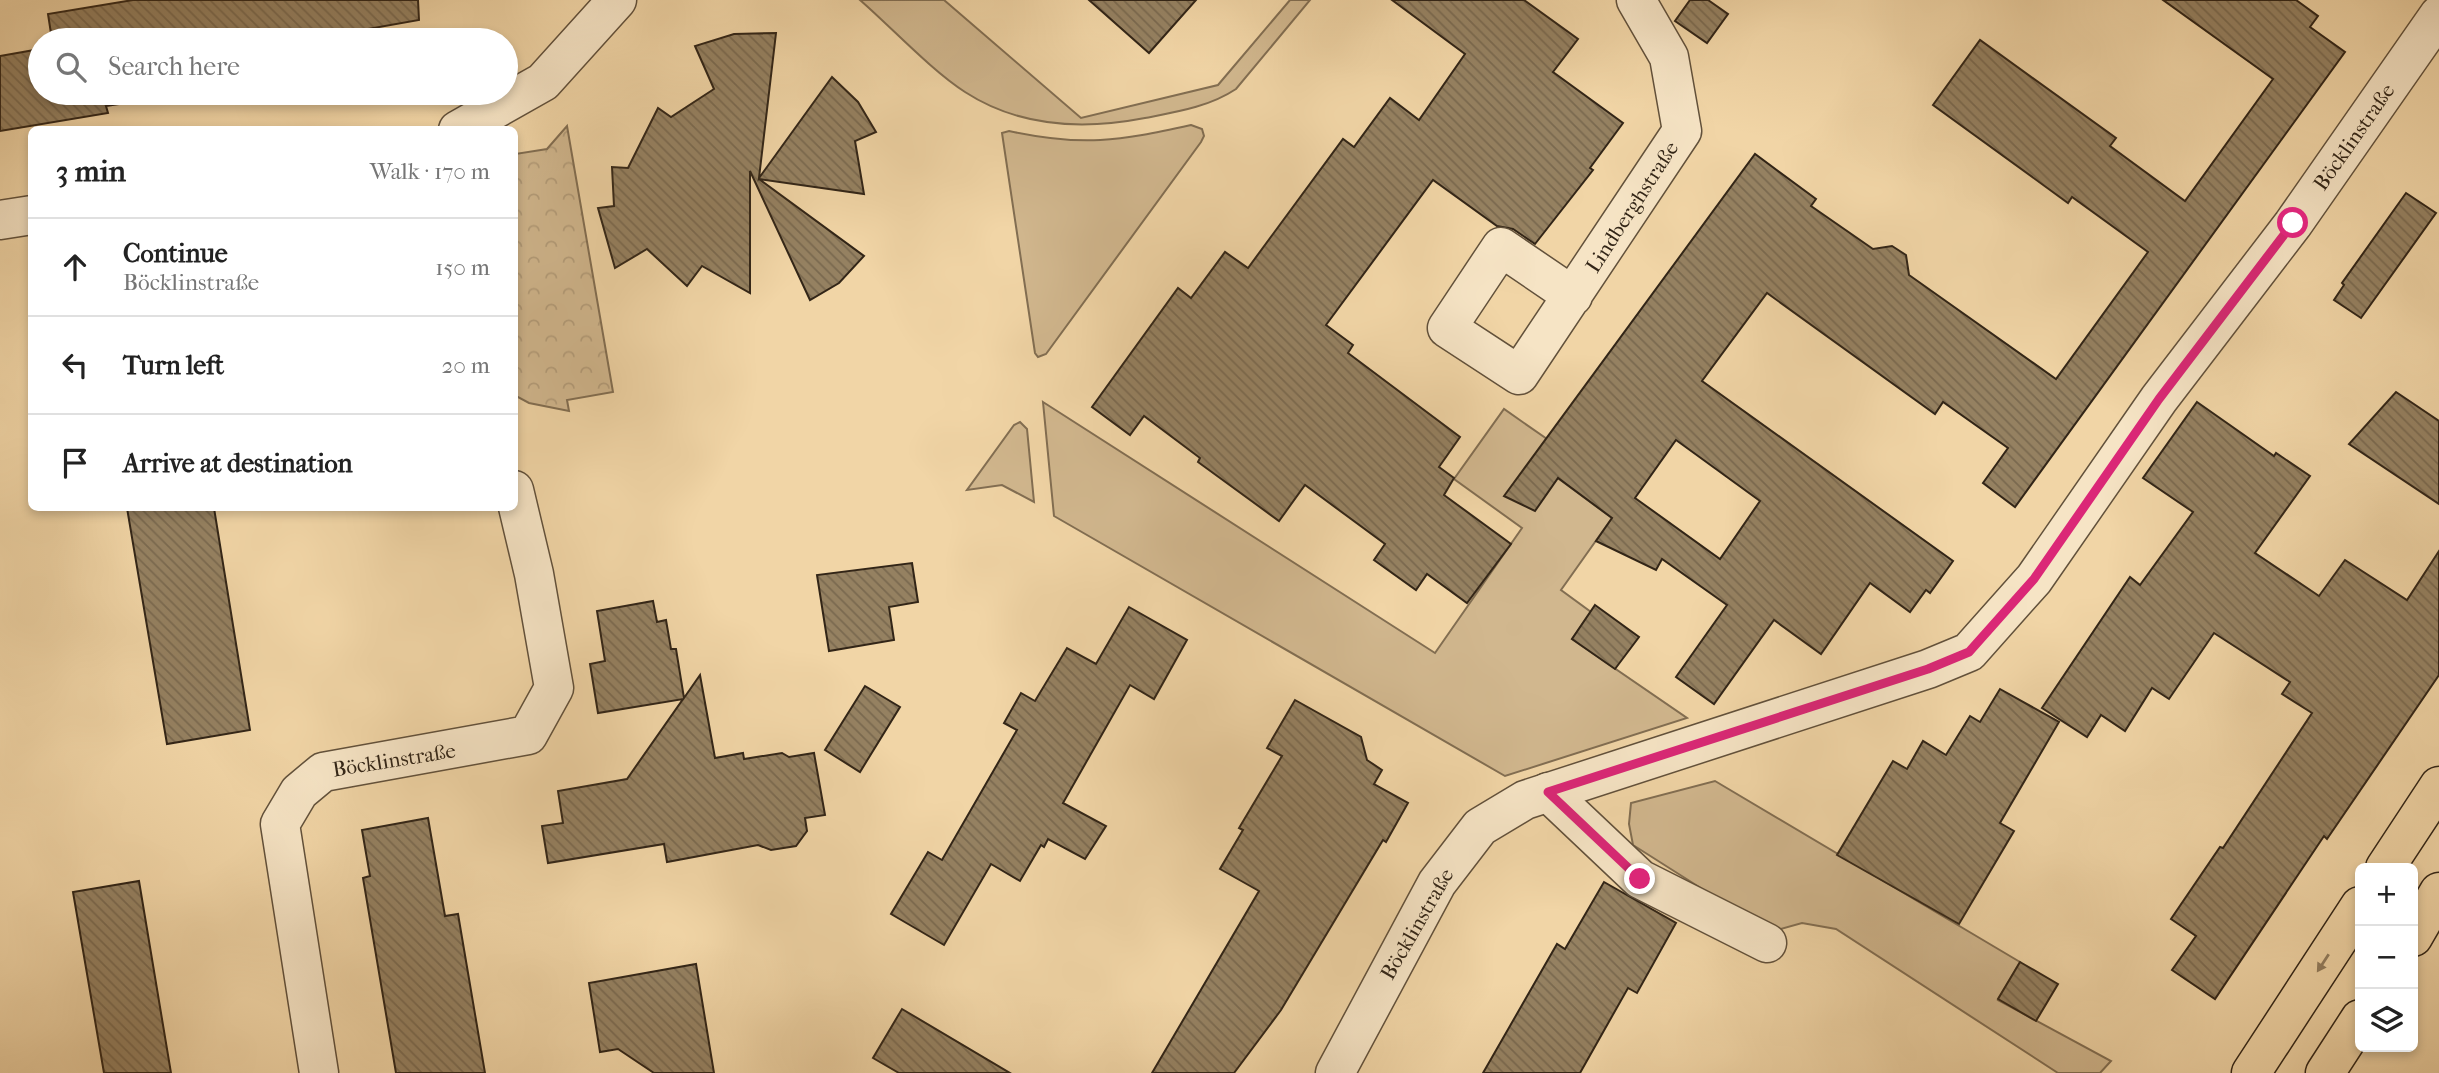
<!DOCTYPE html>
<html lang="en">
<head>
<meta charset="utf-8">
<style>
	body { margin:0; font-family:"IM FELL French Canon",serif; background:#f6f6f6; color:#222 }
	.controls { position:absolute; right:21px; bottom:21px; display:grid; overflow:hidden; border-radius:10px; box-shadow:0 4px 10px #0003 }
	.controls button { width:63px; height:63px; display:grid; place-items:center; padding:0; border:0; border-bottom:2px solid #e0e0e0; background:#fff; color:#222; font:35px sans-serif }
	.stop { position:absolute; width:21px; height:21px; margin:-16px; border:5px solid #db2777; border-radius:50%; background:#fff }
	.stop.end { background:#db2777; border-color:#fff; box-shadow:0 2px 7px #0008 }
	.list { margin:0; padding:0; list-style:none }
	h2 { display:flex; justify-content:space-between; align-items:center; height:91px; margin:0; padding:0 28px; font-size:30px }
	h2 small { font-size:23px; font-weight:400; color:#767676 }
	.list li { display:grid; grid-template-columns:46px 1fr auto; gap:21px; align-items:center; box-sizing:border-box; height:98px; padding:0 28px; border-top:2px solid #e0e0e0 }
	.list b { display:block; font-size:26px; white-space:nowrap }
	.list p { margin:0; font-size:23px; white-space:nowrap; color:#767676 }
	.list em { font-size:23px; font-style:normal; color:#767676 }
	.icon { flex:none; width:38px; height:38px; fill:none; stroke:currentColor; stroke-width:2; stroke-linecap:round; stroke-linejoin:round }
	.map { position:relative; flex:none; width:2439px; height:1073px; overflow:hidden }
	.search { position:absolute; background:#fff; box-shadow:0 4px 10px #0003; left:28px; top:28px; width:490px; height:77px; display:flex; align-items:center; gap:18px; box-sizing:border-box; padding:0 24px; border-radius:38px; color:#767676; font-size:26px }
	.panel { position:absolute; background:#fff; box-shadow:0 4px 10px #0003; left:28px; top:126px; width:490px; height:385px; border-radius:10px }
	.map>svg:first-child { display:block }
	.grass { fill:#d1b78e; stroke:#826e52; stroke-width:2 }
	.forest { fill:url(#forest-crowns); stroke:#826e52; stroke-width:2 }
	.building { fill:url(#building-back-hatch); stroke:#322517; stroke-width:2; fill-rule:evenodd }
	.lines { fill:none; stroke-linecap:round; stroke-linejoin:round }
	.minor-casing { stroke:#62513b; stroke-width:41 }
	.major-casing { stroke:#322517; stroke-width:41 }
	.minor { stroke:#f6e4c5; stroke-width:38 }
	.major { stroke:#f1d5a6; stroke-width:38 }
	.oneway { fill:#927d5e }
	.route { stroke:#db2777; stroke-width:9 }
	.labels { text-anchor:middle; stroke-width:5; stroke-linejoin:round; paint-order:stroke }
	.street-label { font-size:21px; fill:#322517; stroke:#f6e4c5 }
</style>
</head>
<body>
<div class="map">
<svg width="2439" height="1073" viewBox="0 0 2439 1073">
	<defs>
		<pattern id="forest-crowns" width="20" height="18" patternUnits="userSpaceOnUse" patternTransform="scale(1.75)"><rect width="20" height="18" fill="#d1b78e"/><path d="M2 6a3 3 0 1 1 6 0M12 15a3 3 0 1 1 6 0" fill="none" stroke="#b49d7a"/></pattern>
		<pattern id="building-back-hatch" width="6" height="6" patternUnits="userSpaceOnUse" patternTransform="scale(1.75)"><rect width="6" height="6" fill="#958161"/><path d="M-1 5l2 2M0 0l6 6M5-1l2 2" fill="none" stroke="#7a694f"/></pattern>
	</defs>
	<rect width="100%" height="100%" fill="#f1d5a6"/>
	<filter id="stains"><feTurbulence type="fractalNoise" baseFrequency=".00286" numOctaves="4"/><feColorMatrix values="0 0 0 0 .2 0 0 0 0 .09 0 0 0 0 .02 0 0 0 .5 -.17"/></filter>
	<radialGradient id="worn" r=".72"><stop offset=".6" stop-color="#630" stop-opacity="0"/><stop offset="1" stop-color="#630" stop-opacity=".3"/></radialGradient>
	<g class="grass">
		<path d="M 860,0 L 944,0 L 1081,118 L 1218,85 L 1290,0 L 1310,0 L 1236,89 C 1209,107 1176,112 1145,118 C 1083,130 1019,127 965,92 C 932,71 891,27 860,0 Z"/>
		<path d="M 1191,125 L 1202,129 L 1204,136 L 1201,142 L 1046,354 L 1038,357 L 1035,353 L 1002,133 L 1009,131 C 1083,147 1118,141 1191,125 Z"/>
		<polygon points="1043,402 1435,653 1522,528 1454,479 1504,409 1547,439 1532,459 1612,518 1561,590 1591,612 1572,639 1687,718 1505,776 1054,516"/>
		<polygon points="1020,422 1027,429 1034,502 1002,485 967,490 1014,425"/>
		<polygon points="1715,781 2020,962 1998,1000 2111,1061 2100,1073 2058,1073 1836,929 1802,923 1770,932 1633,845 1629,824 1631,803"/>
	</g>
	<polygon class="forest" points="567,126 613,392 567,400 569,411 529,403 514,395 515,154 547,149"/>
	<g class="building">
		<polygon points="133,0 418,0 419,20 306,40 52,40 48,14"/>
		<polygon points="1089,0 1196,0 1149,53"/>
		<polygon points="1392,0 1524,0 1578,39 1553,72 1623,123 1590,168 1593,170 1535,244 1513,229 1497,226 1433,180 1326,325 1353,345 1348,353 1460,437 1439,467 1454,478 1444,495 1511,544 1467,603 1427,574 1416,590 1374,560 1385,544 1305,485 1279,521 1198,462 1200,458 1144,416 1130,435 1092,407 1178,288 1191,298 1225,252 1248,268 1343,139 1354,147 1390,98 1419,120 1465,54"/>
		<polygon points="1690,0 1708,0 1728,14 1707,43 1675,21"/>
		<path d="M 2163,0 L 2296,0 L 2318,16 L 2310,27 L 2345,52 L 2015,507 L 1983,483 L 2008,448 L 1943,402 L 1935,414 L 1767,293 L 1702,381 L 1953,561 L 1930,593 L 1926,590 L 1910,612 L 1870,583 L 1821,654 L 1774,620 L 1714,704 L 1676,677 L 1727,605 L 1662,559 L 1656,570 L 1596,541 L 1612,518 L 1558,478 L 1535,511 L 1504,496 L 1755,154 L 1816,199 L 1811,206 L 1873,249 L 1892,246 L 1906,255 L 1909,275 L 2056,379 L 2148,252 L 2072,197 L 2068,203 L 1933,105 L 1980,40 L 2116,138 L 2110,146 L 2185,201 L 2273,79 ZM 1676,440 L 1760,501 L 1720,559 L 1635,498 Z"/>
		<polygon points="776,33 759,178 832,77 858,102 876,132 855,141 864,194 759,179 864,256 839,283 810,300 750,171 750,293 702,266 687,286 647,249 615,268 598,208 614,206 612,167 628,168 658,108 671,117 714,89 695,46 734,34"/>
		<polygon points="40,49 40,93 145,93 146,100 106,106 108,113 0,131 0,56"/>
		<polygon points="2406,193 2436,213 2361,318 2334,300 2344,285 2342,283"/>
		<polygon points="2396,392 2439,421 2439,504 2349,444"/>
		<polygon points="2197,402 2274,456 2276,453 2310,476 2255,553 2319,596 2345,560 2407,600 2439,551 2439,675 2327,839 2324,836 2215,999 2172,970 2196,936 2171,919 2220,847 2223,848 2312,713 2282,694 2290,682 2214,633 2169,699 2152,688 2125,731 2101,715 2087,737 2042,708 2130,577 2140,585 2193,512 2143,478"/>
		<polygon points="127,508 214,508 250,730 167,744"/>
		<polygon points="912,563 918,602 889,607 894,640 829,651 817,575"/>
		<polygon points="653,601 657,622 666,620 671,649 676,649 684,698 700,675 715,758 743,753 744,759 782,753 789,757 814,753 825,815 805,818 807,831 796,846 771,850 758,845 667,862 664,844 548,863 542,826 563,823 558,791 627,779 683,699 598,713 590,664 605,661 597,611"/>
		<polygon points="1595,605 1639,637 1615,669 1572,639"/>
		<polygon points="1129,607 1187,640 1154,699 1130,685 1063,803 1106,826 1085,859 1048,839 1044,847 1041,845 1020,881 991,864 944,945 891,914 928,852 942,860 1017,730 1004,723 1021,693 1035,701 1067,648 1096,664"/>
		<polygon points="865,686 900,707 860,772 825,750"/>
		<polygon points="2000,689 2059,722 2000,823 2014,831 1959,924 1837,855 1893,761 1907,769 1923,741 1946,755 1970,716 1980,722"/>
		<polygon points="1295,700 1361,737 1367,760 1382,770 1374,784 1408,803 1386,842 1383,840 1281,1010 1234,1073 1152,1073 1259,891 1220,869 1243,830 1239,828 1282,756 1267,748"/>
		<polygon points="428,818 445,916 458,914 485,1073 396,1073 363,878 370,876 362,830"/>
		<polygon points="139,881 171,1073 104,1073 73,892"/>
		<polygon points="1604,882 1676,923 1637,993 1628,988 1580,1073 1483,1073 1557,944 1565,949"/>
		<polygon points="2020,962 2058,984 2036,1021 1998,999"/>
		<polygon points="696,964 714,1073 654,1073 618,1049 600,1052 589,983"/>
		<polygon points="902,1009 1010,1073 899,1073 873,1058"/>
	</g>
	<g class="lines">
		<defs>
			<g id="minor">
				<polyline points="458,130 543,82 617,0"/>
				<polyline points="0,220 32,215"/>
				<polyline points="1573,296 1501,247 1447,328 1519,375 1682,131 1669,57 1636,0"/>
				<polyline points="1548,792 1640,879 1767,943"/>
				<polyline points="319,1073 280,824 299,792 323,772 528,735 554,688 534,574 514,490"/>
				<polyline points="1335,1073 1437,883 1480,827 1525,800 1928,669 1969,652 2034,579 2159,399 2293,224 2439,15"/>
			</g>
			<g id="major">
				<polyline points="2385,868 2439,786"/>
				<polyline points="2413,937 2439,892"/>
				<polyline points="2251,1073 2360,906"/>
				<polyline points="2325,1073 2360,1019"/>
			</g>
		</defs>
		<use href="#minor" class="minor-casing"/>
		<use href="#major" class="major-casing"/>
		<use href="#minor" class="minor"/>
		<use href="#major" class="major"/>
	</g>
	<defs><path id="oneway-solid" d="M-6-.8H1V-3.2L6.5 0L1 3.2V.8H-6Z" transform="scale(1.75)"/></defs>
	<use class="oneway" href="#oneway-solid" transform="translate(2323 963) rotate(123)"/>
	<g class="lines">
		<polyline class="route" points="1640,879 1548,792 1928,669 1969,652 2034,579 2159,399 2293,223"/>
	</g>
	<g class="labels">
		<g class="street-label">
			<text transform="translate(2354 137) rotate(-55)" y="7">Böcklinstraße</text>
			<text transform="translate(1632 207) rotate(-57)" y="7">Lindberghstraße</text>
			<text transform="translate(394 760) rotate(-9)" y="7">Böcklinstraße</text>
			<text transform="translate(1417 924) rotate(-60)" y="7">Böcklinstraße</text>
		</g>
	</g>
	<rect width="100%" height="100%" filter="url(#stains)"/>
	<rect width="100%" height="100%" fill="url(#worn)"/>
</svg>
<div class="controls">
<button>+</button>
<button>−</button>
<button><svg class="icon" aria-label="layers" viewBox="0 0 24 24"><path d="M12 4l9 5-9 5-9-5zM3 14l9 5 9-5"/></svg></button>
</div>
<div class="stop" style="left:2293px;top:223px"></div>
<div class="stop end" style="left:1640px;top:879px"></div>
<div class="search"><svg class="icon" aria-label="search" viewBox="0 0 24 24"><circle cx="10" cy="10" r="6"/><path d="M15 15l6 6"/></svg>Search here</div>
<section class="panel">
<h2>3 min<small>Walk · 170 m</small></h2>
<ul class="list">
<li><svg class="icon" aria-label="ahead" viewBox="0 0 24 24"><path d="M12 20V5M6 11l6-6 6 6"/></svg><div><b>Continue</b><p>Böcklinstraße</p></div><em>150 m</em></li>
<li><svg class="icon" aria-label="left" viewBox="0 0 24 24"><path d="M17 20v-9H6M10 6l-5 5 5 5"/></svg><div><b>Turn left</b></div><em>20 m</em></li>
<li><svg class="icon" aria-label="arrive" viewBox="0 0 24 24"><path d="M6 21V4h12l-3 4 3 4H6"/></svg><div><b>Arrive at destination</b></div></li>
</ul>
</section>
</div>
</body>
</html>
